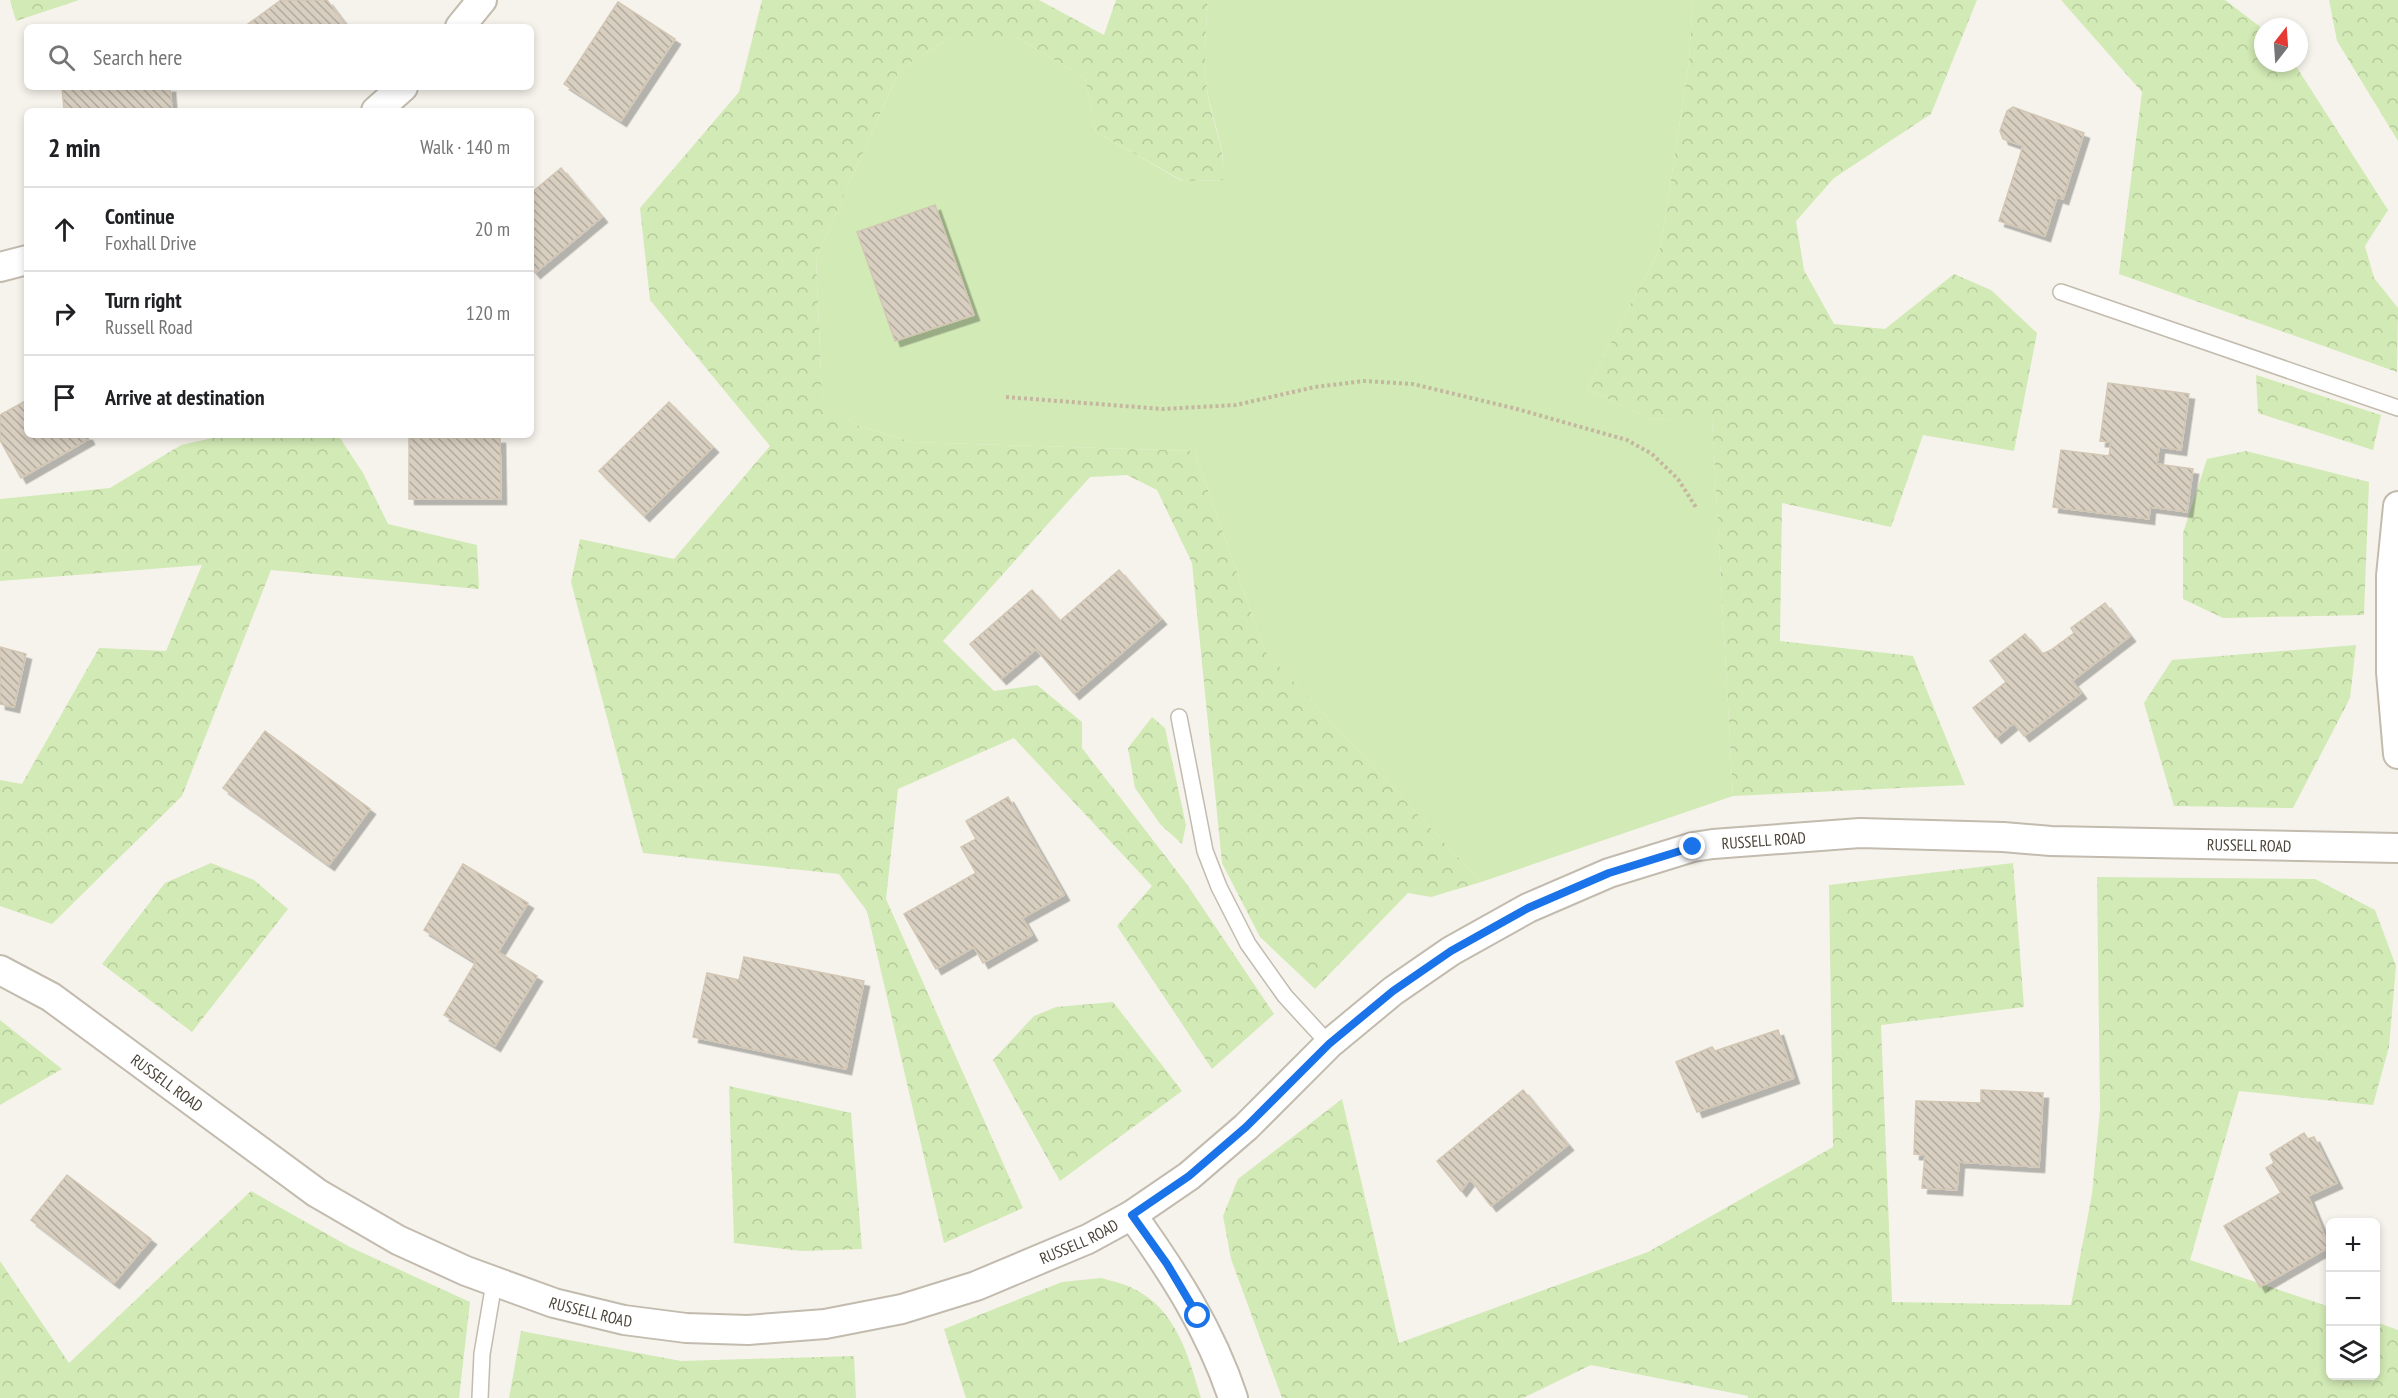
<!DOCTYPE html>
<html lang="en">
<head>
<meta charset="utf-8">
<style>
	body { margin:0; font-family:"PT Sans Narrow",sans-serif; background:#f2f2f2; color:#202124 }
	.controls { position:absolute; right:18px; bottom:18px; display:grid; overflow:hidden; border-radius:9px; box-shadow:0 3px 9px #0003 }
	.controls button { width:54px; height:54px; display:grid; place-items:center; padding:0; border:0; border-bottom:2px solid #e0e0e0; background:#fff; color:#202124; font:30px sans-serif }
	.compass { position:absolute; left:2254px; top:18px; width:54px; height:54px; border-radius:50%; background:#fff; box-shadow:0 3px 9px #0003; rotate:17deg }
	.stop { position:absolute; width:18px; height:18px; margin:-14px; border:4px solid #1a73e8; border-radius:50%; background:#fff }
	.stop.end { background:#1a73e8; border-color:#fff; box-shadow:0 2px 6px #0008 }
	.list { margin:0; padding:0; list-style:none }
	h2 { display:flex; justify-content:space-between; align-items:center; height:78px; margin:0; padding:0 24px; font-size:26px }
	h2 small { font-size:20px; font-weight:400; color:#757577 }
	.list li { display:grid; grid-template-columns:39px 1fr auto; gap:18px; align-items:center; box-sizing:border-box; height:84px; padding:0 24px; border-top:2px solid #e0e0e0 }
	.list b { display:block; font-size:22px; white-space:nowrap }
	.list p { margin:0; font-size:20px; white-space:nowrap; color:#757577 }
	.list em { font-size:20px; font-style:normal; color:#757577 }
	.icon { flex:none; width:33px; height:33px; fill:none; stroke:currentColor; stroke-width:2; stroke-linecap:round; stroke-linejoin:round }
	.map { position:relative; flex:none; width:2398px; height:1398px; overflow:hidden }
	.search { position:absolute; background:#fff; box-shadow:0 3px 9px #0003; left:24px; top:24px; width:510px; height:66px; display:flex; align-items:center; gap:15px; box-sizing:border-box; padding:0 21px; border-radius:9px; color:#757577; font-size:22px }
	.panel { position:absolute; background:#fff; box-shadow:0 3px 9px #0003; left:24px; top:108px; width:510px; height:330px; border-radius:9px }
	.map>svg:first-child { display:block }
	.grass { fill:#d2eab5 }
	.forest { fill:url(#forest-crowns) }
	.building { fill:url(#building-back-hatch); stroke:#d3c7b4; stroke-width:1.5; filter:url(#shadow) }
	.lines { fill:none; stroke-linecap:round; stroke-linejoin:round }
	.service-casing { stroke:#c2bbae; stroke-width:18 }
	.minor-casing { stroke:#c2bbae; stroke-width:32 }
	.path { stroke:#c4b79f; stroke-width:4; stroke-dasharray:3 3; stroke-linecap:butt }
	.service { stroke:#fff; stroke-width:15 }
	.minor { stroke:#fff; stroke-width:28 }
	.route { stroke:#1a73e8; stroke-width:8 }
	.labels { text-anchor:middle; stroke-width:6; stroke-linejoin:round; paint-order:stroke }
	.street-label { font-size:16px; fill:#4b4439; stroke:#fff }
</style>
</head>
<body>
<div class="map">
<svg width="2398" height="1398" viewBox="0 0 2398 1398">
	<defs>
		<pattern id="forest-crowns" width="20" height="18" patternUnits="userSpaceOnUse" patternTransform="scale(1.5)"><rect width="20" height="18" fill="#d2eab5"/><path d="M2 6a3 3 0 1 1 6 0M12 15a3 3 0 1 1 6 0" fill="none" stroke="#b6ca9c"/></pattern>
		<pattern id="building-back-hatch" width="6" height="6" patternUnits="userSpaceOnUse" patternTransform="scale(1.5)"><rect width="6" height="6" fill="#d8cfc1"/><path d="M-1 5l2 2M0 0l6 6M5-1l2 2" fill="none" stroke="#b1aa9e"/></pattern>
		<filter id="shadow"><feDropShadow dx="5.5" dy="5.5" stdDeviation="0" flood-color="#0004"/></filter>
	</defs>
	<rect width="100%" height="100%" fill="#f6f3ec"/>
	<path class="grass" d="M 1208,0 L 1693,0 L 1689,61 L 1661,246 L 1587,389 L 1652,420 L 1712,417 L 1733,796 L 1481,882 L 1265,651 L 1194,451 L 912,442 L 856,425 L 822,396 L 816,258 L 900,69 L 954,36 L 1014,36 L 1085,78 L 1096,132 L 1182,181 L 1222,180 C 1228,149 1211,120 1207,89 C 1203,60 1206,29 1208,0 Z"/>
	<g class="forest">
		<polygon points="10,0 79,0 16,21"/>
		<path d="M 762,0 L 1039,0 L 1104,35 L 1116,0 L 1208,0 C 1206,29 1203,60 1207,89 C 1211,123 1226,144 1223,180 L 1183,181 L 1096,132 L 1085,78 L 1014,36 L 954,36 L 900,69 L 816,258 L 822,396 L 856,425 L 912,442 L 1194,451 L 1265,651 L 1481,882 L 1431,897 L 1408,893 L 1315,989 L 1260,937 L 1222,863 L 1192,563 L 1157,490 L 1127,475 L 1090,477 L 943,641 L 994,691 L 1037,685 L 1082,722 L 1082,748 L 1186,883 L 1274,1014 L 1212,1069 L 1117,926 L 1152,886 L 1014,738 L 898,789 L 886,899 L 1023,1208 L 944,1243 L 867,911 L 839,874 L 643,853 L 571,582 L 580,539 L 674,559 L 770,446 L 650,300 L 640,208 L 739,92 Z"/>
		<polygon points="1693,0 1977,0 1931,114 1834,178 1796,221 1804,270 1834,324 1885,329 1954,274 1991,290 2037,333 2014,451 1923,435 1891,527 1782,503 1780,641 1913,656 1965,785 1733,796 1712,418 1652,420 1587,389 1661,246 1689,61"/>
		<polygon points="2061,0 2225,0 2263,29 2263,63 2294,63 2388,210 2365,246 2374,278 2398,308 2397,372 2119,274 2142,92"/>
		<polygon points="2329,0 2398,0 2398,141 2337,41"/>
		<polygon points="2256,375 2381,415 2373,450 2258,413"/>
		<polygon points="226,435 338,435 363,473 388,524 477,545 479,589 271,570 182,796 52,924 0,906 0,780 22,784 99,648 166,651 202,565 0,581 0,499 110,488 181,445"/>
		<polygon points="2246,451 2369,482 2364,615 2223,618 2183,599 2183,533 2207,459"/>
		<polygon points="2356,645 2350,698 2293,808 2174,806 2144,703 2172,660"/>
		<polygon points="1152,717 1165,728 1186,825 1182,844 1160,824 1135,788 1128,748"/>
		<polygon points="211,863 254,880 288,909 192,1032 102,964 165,883"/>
		<polygon points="2013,863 2024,1007 1881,1025 1892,1302 2071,1305 2092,1194 2100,1109 2097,877 2315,879 2375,910 2396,966 2389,1047 2373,1105 2239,1091 2190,1260 2330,1307 2330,1376 2376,1376 2376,1322 2398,1330 2398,1398 1748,1398 1748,1396 1591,1365 1523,1398 1282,1398 1231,1259 1223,1216 1238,1179 1342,1099 1399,1343 1648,1252 1833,1147 1829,885"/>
		<polygon points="1113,1002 1182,1091 1060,1181 993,1060 1034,1016 1056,1007"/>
		<polygon points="0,1020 62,1069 0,1105"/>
		<polygon points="729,1086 851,1113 862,1249 801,1251 734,1243"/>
		<polygon points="251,1191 350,1247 470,1302 459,1398 0,1398 0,1261 69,1363"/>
		<path d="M 1101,1278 C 1111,1281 1123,1283 1132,1288 C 1176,1308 1188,1355 1201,1398 L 966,1398 L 944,1329 L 1062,1282 Z"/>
		<polygon points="521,1331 681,1361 854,1356 856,1398 509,1398"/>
	</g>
	<g class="building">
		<polygon points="281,0 327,0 345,24 341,27 244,27"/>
		<polygon points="618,2 675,39 621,121 564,84"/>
		<polygon points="62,87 170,87 172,111 64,111"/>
		<polygon points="2013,107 2084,133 2063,199 2057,197 2045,236 1999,221 2023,146 2003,139 2000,131 2007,111"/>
		<polygon points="561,168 602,217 535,273 531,268 531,193"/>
		<polygon points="935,205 974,315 895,341 857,232"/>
		<polygon points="2108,383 2189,394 2181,450 2159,447 2157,464 2193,469 2187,512 2150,507 2149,519 2053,507 2061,450 2109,456 2111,442 2100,441"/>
		<polygon points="27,400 27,435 87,435 89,439 21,478 0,440 0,415"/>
		<polygon points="669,402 713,447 644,516 599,471"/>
		<polygon points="409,438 500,438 501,499 409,499"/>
		<polygon points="1119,570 1161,619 1074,694 1036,649 1001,679 970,644 1032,590 1060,621"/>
		<polygon points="2105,603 2130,636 2072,681 2081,693 2024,736 2014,723 1996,738 1973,708 2006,682 1990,661 2025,634 2042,654 2051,650 2074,633 2071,628"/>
		<polygon points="0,647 26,654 14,707 0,704"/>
		<polygon points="265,731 370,809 329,865 223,788"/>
		<polygon points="1008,797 1064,895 1022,918 1032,935 983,963 974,947 936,969 904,914 976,873 961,847 976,839 966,821"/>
		<polygon points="463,864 528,903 498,952 537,976 495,1046 444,1015 476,962 424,930"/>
		<polygon points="744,957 864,981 846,1069 693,1037 707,973 739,980"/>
		<polygon points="1778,1030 1794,1078 1697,1112 1676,1062 1712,1047 1715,1051"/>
		<polygon points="1523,1090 1568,1145 1491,1206 1470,1179 1461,1191 1437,1161"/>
		<polygon points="1981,1090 2043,1093 2039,1167 1959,1162 1957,1190 1922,1188 1925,1155 1914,1154 1916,1101 1981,1103"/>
		<polygon points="2304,1133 2308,1139 2314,1137 2337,1183 2308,1196 2329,1247 2260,1287 2224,1226 2281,1193 2266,1168 2274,1163 2270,1154"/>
		<polygon points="67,1175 151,1239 114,1283 31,1220"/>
	</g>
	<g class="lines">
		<defs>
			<g id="service">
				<polyline points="2061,292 2398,408"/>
				<polyline points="1179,717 1205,851 1219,887 1248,944 1285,996 1329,1044"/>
				<polyline points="480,1398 482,1354 494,1283"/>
			</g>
			<g id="minor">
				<polyline points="460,27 482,0"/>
				<polyline points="376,111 403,87"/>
				<polyline points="0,267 27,260"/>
				<polyline points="2398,506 2391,576 2391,672 2398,754"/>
				<path id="s1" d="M 0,970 L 51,997 L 317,1193 L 398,1240 L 466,1271 L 554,1303 L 624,1320 L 686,1328 L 748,1330 L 825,1324 L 902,1309 L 976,1286 L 1088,1239 L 1132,1215 L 1189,1176 L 1246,1127 L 1329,1044 L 1393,991 L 1451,951 L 1528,908 L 1609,873 L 1693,847 L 1713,844 L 1860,833 L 2003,837 L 2051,841 L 2398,848"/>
				<path d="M 1132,1215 C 1173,1272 1211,1331 1233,1398"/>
			</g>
		</defs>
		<use href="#service" class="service-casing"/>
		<use href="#minor" class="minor-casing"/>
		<polyline class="path" points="1006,397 1163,409 1236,405 1315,387 1364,381 1413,384 1517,409 1627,440 1652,454 1678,479 1697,509"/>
		<use href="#service" class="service"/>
		<use href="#minor" class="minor"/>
	</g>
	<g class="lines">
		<polyline class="route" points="1198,1316 1167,1264 1132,1215 1189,1176 1246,1127 1329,1044 1393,991 1451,951 1528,908 1609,873 1693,847"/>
	</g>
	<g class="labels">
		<g class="street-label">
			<text dy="6" stroke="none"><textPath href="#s1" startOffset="2002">RUSSELL ROAD</textPath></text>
			<text dy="6" stroke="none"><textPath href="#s1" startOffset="2488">RUSSELL ROAD</textPath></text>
			<text dy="6" stroke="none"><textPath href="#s1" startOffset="202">RUSSELL ROAD</textPath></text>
			<text dy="6" stroke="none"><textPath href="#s1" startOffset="1192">RUSSELL ROAD</textPath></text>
			<text dy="6" stroke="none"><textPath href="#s1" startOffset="688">RUSSELL ROAD</textPath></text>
		</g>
	</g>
</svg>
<div class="controls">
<button>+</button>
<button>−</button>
<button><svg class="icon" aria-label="layers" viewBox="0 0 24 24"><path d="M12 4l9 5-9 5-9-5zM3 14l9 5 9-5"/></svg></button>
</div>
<svg class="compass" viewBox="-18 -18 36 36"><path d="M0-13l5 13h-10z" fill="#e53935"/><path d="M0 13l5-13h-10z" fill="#757577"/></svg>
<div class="stop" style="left:1198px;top:1316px"></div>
<div class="stop end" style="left:1693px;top:847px"></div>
<div class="search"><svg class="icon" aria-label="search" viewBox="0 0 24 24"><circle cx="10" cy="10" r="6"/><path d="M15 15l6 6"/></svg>Search here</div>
<section class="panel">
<h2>2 min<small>Walk · 140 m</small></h2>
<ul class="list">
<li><svg class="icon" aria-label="ahead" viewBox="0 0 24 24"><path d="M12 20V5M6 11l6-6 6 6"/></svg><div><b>Continue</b><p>Foxhall Drive</p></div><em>20 m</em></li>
<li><svg class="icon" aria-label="right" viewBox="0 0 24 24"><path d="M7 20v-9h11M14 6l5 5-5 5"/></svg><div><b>Turn right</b><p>Russell Road</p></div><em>120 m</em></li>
<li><svg class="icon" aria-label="arrive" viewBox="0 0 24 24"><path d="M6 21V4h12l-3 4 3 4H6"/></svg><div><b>Arrive at destination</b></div></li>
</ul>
</section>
</div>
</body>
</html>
